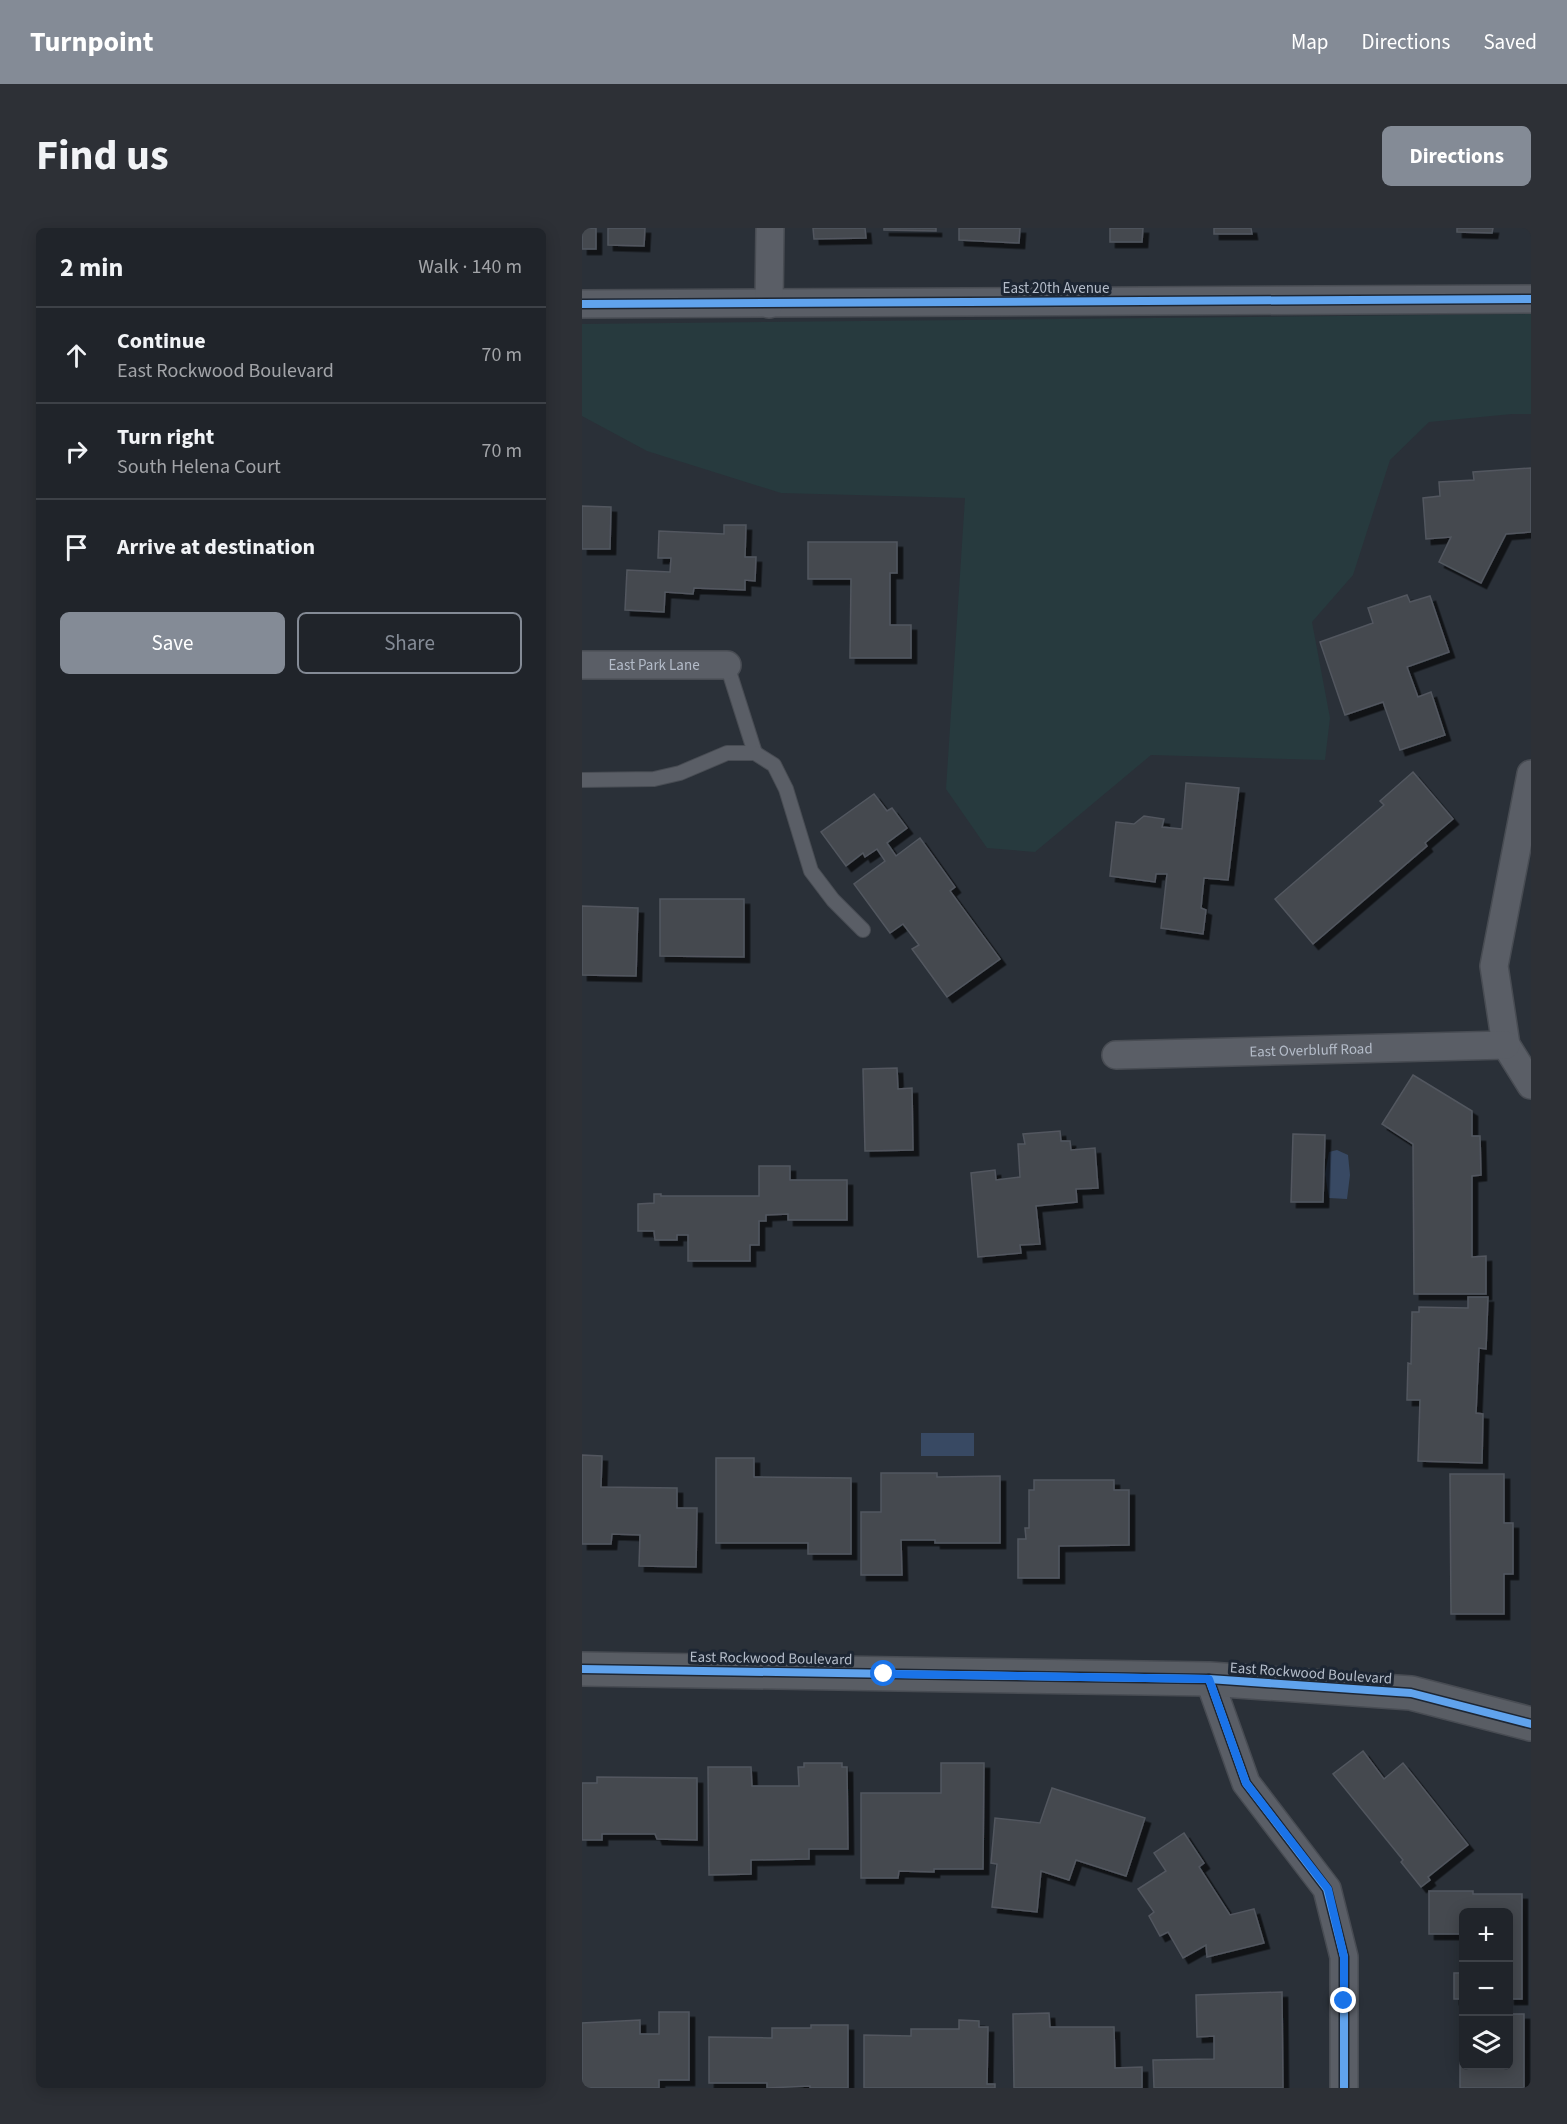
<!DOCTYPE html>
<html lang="en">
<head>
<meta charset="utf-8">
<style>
	body { margin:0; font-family:"Source Sans 3",sans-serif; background:#2d3036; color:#f1f3f6 }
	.controls { position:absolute; right:18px; bottom:18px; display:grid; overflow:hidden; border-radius:9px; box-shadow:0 3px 15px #0003 }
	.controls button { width:54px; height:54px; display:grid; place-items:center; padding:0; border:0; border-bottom:2px solid #3d4147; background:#20242a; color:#f1f3f6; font:30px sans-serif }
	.stop { position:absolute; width:18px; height:18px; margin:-14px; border:4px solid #1a73e8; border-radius:50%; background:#fff }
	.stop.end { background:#1a73e8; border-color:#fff; box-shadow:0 2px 6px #0008 }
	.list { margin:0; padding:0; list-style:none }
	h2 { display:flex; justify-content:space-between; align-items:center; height:78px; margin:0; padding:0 24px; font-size:26px }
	h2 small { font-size:20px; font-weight:400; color:#a2a4a8 }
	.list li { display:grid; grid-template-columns:39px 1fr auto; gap:18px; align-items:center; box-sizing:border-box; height:96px; padding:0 24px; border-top:2px solid #3d4147 }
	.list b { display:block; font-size:22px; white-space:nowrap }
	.list p { margin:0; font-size:20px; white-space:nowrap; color:#a2a4a8 }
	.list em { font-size:20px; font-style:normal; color:#a2a4a8 }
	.actions { display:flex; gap:12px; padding:18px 24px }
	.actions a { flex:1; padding:14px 0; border:2px solid #848b96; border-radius:9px; text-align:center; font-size:21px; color:#848b96 }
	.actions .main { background:#848b96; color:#fff }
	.icon { flex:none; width:33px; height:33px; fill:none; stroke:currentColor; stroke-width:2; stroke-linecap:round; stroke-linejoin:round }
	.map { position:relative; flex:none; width:949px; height:1860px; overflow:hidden; border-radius:9px }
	header { display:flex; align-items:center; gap:36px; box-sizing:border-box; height:84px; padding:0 30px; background:#848b96; color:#fff }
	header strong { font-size:28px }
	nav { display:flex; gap:33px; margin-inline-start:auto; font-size:21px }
	.intro { display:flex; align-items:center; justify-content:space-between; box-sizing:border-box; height:144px; padding:0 36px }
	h1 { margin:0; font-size:42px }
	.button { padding:15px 27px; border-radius:9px; background:#848b96; color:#fff; font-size:21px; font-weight:700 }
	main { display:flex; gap:36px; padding:0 36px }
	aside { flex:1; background:#20242a; border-radius:9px; box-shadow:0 3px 15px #0003 }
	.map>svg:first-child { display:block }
	.green { fill:#273a3e }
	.water { fill:#384963 }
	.building { fill:#444950; stroke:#52575f; stroke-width:1.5; filter:url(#shadow) }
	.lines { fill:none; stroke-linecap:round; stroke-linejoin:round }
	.lane-casing { stroke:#484c53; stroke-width:16 }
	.street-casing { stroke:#484c53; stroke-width:30 }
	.secondary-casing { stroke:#484c53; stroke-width:36 }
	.lane { stroke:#5a5e66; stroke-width:14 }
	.street { stroke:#5a5e66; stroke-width:27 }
	.secondary { stroke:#595d64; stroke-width:33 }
	.cycleway-casing { stroke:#1d2633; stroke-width:11 }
	.cycleway { stroke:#60a3ed; stroke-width:8 }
	.route { stroke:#1a73e8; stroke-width:8 }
	.labels { text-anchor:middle; stroke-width:6; stroke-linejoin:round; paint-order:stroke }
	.street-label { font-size:15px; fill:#b4bcc9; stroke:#1d2633 }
</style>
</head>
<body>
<header>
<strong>Turnpoint</strong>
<nav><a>Map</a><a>Directions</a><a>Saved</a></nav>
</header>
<div class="intro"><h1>Find us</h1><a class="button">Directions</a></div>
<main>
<aside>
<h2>2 min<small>Walk · 140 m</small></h2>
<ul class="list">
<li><svg class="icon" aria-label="ahead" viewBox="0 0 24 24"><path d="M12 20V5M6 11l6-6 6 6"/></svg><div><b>Continue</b><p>East Rockwood Boulevard</p></div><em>70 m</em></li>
<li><svg class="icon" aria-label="right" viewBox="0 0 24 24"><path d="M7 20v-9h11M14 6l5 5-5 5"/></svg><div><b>Turn right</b><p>South Helena Court</p></div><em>70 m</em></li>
<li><svg class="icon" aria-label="arrive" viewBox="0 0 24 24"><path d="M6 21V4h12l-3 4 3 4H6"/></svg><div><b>Arrive at destination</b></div></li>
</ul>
<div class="actions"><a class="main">Save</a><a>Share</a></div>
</aside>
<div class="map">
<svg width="949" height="1860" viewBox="0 0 949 1860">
	<defs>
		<filter id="shadow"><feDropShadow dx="5.5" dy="5.5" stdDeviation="0" flood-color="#0009"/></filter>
	</defs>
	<rect width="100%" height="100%" fill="#2a3038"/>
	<polygon class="green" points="949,86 949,186 930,186 847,194 808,232 771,347 730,394 748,490 743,532 569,527 453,624 405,620 364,561 383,270 199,265 65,223 0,188 0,96"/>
	<g class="water">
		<polygon points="755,922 766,927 768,947 765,971 747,970 743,946 747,924"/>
		<rect x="339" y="1205" width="53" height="23"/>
	</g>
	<g class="building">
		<rect x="0" y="0" width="14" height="21"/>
		<polygon points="26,0 63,0 62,18 26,17"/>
		<polygon points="231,0 283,0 284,10 232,11"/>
		<polygon points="302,0 354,0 354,3 302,2"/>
		<polygon points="377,0 438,0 437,15 377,12"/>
		<polygon points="528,0 561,0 560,14 528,14"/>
		<polygon points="632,0 669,0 670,6 632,6"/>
		<polygon points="875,0 911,0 910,5 875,4"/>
		<polygon points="949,240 949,304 924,306 899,355 857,334 869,309 844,311 841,270 858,268 857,254 892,252 891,244"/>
		<polygon points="0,278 29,279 28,321 0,321"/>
		<polygon points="142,297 164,297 163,329 174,329 173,353 163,352 163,362 112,360 111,366 83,364 82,384 43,382 45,342 88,344 89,330 76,330 77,303 142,306"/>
		<polygon points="226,314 315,314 315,345 308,345 308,397 329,397 329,430 268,430 269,351 226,351"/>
		<polygon points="825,367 828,374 848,368 867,424 825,439 836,469 849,464 863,507 818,522 801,474 763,487 738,414 791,395 786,380"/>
		<polygon points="831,544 871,591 843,615 845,618 731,716 693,671 802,577 798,573"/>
		<polygon points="604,555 657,560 646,652 622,650 619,680 624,682 621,706 579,700 585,646 574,646 573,654 528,648 534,594 552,596 562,588 582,591 580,599 600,601"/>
		<polygon points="292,566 305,583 310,580 325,600 305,615 314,628 338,610 373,659 368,663 418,731 365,769 330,721 337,717 321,696 308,705 272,656 303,633 295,621 283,629 281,625 264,638 239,604"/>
		<polygon points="78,671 162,671 162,729 78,728"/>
		<polygon points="0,678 56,680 54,748 0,747"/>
		<polygon points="315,840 316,861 330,860 331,922 283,923 281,841"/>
		<polygon points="831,847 890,883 890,908 898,908 899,947 890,948 890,1029 904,1028 904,1066 832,1066 831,916 800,896"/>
		<polygon points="478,903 479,913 488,913 489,922 513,920 516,960 494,961 495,974 454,978 458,1016 438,1017 439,1025 396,1029 389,945 413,942 414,952 438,949 436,916 443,916 441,906"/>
		<polygon points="711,906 743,907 741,974 709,974"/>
		<polygon points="177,938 208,938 208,952 265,952 265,992 206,992 206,986 184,987 184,993 177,993 177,1017 168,1017 168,1033 106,1033 106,1007 95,1007 95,1012 73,1012 72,1003 56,1003 56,976 72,975 72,966 79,966 79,968 177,968"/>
		<polygon points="886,1069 906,1069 904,1121 897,1120 894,1185 901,1186 900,1235 836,1233 838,1172 825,1172 826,1135 829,1136 830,1084 837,1084 837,1079 886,1080"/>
		<polygon points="0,1227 20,1228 19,1259 95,1260 95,1280 115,1280 114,1339 57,1338 58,1307 30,1306 29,1316 0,1316"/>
		<polygon points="134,1230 172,1230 172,1249 269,1250 269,1326 226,1326 226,1315 134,1315"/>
		<polygon points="299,1245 355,1245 355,1249 418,1248 418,1315 353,1315 353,1312 319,1312 320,1347 279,1347 279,1284 299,1284"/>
		<polygon points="868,1246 922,1246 922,1295 931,1295 931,1346 922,1346 922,1386 869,1386"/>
		<polygon points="452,1252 532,1252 532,1262 547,1262 547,1317 477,1318 477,1350 436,1350 436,1311 444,1311 443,1300 447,1300 447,1262 452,1262"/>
		<polygon points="781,1523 802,1551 821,1535 886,1617 846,1649 848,1652 839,1659 819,1634 821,1632 751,1546"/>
		<polygon points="222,1535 260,1535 260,1539 265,1539 266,1621 227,1621 227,1631 169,1632 169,1646 127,1647 126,1539 169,1539 170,1558 217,1558 216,1539 222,1539"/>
		<polygon points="359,1535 402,1535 401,1641 352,1641 352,1644 317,1643 316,1650 279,1650 279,1565 359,1565"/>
		<polygon points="15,1549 115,1550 115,1612 75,1611 73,1606 20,1606 20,1612 0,1612 0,1555 15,1555"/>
		<polygon points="470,1560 563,1590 544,1648 494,1632 487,1652 459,1643 455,1684 410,1679 415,1636 409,1635 413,1590 458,1595"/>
		<polygon points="602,1605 622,1635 617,1639 648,1687 672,1681 682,1715 625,1729 624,1717 601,1730 586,1704 578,1708 567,1688 572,1684 556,1661 584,1643 572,1625"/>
		<polygon points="847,1663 891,1663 891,1666 940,1666 940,1771 927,1771 927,1684 882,1684 882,1771 872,1771 872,1745 880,1745 880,1706 847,1706"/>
		<polygon points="700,1764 701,1860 572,1860 571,1832 632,1831 632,1808 615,1809 614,1767"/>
		<polygon points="77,1784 107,1784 107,1852 77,1852 77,1860 0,1860 0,1795 58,1792 58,1806 77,1806"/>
		<polygon points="467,1785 468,1799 532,1799 533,1840 560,1839 560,1860 432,1860 431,1786"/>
		<polygon points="878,1786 882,1786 882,1838 927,1838 927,1786 942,1786 942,1860 878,1860"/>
		<polygon points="377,1792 397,1793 397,1799 406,1799 405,1856 413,1856 413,1860 282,1860 282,1807 329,1808 329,1801 377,1801"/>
		<polygon points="229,1797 266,1797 266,1860 228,1860 228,1858 185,1860 185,1855 127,1855 127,1809 190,1810 190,1800 229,1800"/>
	</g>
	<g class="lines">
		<defs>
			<g id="lane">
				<polyline points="145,437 173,525"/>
				<polyline points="0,552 72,551 98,545 145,525 173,525 192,537 204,561 229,643 251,672 281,702"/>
			</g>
			<g id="street">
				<polyline points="0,76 949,71"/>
				<polyline points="187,76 188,0"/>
				<path id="s1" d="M 0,437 L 145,437"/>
				<polyline points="949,546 912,738 924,817 949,857"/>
				<path id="s2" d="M 534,827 L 924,817"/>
				<polyline points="627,1451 664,1555 745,1661 762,1729 762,1860"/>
			</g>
			<polyline id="secondary" points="0,1441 627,1451 829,1465 949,1496"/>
		</defs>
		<use href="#lane" class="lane-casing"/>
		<use href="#street" class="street-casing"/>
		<use href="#secondary" class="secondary-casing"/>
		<use href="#lane" class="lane"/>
		<use href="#street" class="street"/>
		<use href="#secondary" class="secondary"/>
		<defs>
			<g id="cycleway">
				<polyline points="0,76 949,71"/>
				<polyline points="0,1441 627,1451 829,1465 949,1496"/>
				<polyline points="627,1451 664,1555 745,1661 762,1729 762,1860"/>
			</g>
		</defs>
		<use href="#cycleway" class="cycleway-casing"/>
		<use href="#cycleway" class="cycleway"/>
	</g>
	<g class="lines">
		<polyline class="route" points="302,1446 627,1451 664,1555 746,1661 762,1729 762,1773"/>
	</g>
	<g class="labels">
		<g class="street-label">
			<text x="474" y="65">East 20th Avenue</text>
			<text dy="5" stroke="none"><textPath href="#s1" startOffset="72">East Park Lane</textPath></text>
			<text dy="5" stroke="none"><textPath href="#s2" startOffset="195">East Overbluff Road</textPath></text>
			<text transform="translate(189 1430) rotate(1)" y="5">East Rockwood Boulevard</text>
			<text transform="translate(729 1445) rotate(4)" y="5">East Rockwood Boulevard</text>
		</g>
	</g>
</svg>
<div class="controls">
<button>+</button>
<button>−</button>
<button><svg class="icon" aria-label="layers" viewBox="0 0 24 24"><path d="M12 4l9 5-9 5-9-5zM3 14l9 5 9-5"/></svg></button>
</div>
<div class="stop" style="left:302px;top:1446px"></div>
<div class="stop end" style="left:762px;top:1773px"></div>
</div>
</main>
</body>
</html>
